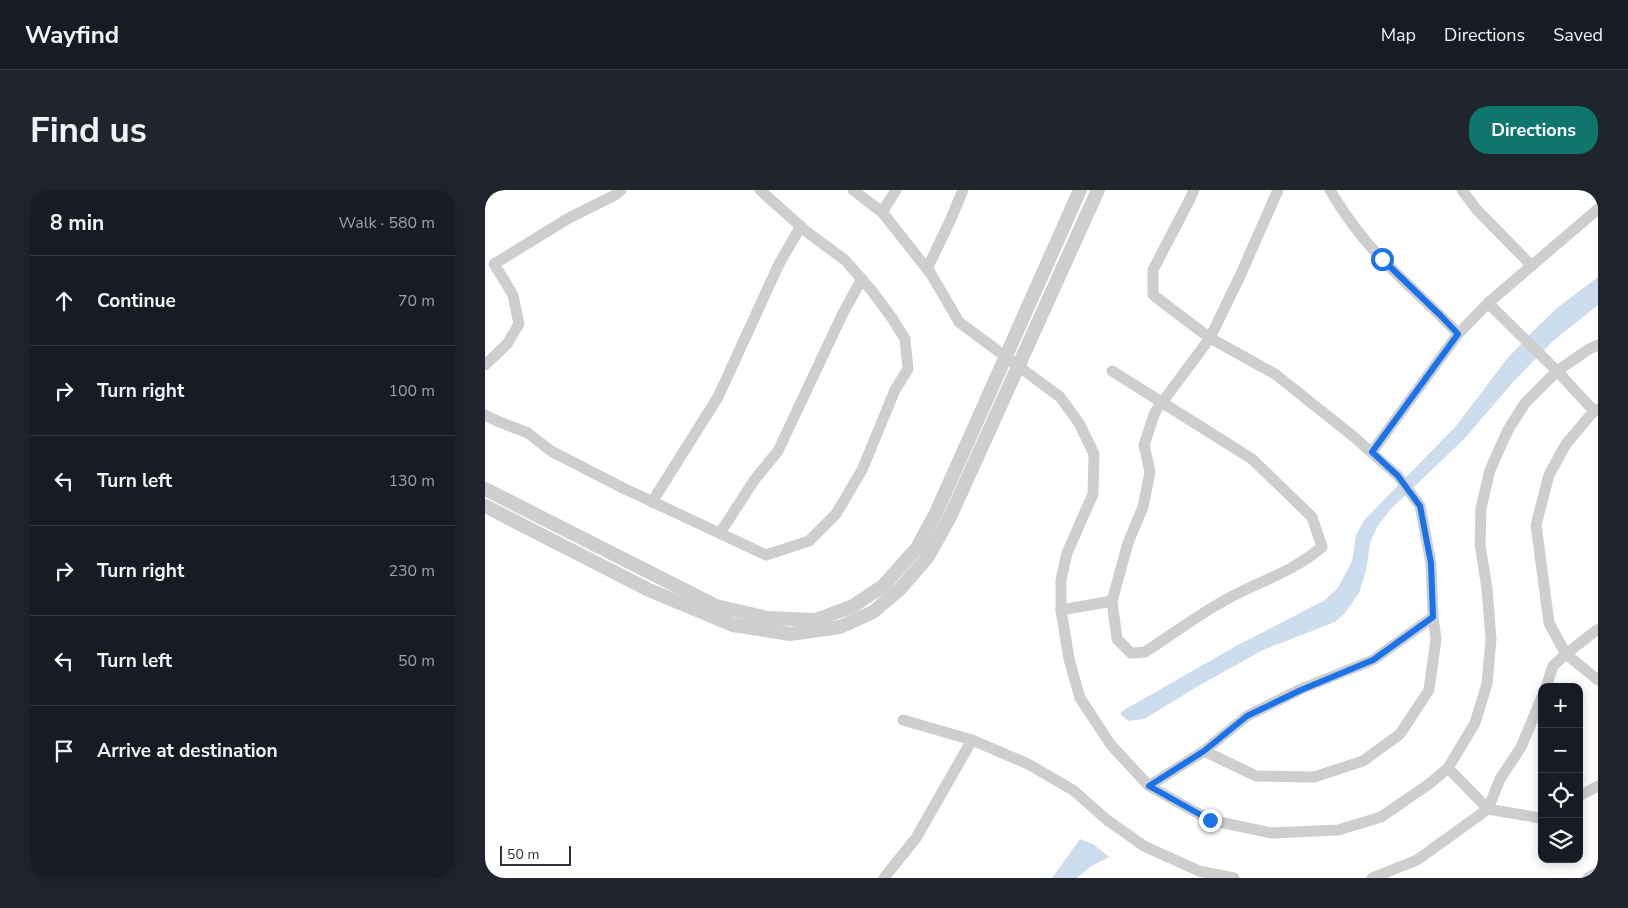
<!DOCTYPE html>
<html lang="en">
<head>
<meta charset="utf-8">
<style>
	body { margin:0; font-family:"Nunito Sans",sans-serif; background:#20242c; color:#f1f3f6 }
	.controls { position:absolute; right:15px; bottom:15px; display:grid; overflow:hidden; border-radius:10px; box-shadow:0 2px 12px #0003 }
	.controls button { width:45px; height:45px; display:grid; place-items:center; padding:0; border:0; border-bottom:1px solid #363941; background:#171b24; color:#f1f3f6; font:25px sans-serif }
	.scale { position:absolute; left:15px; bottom:12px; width:71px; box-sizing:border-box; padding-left:5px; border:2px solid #313131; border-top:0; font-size:14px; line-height:18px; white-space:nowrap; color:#313131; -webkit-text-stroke:4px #fff; paint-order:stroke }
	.stop { position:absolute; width:15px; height:15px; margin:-11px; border:4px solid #1a73e8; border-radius:50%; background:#fff }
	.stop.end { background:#1a73e8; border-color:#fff; box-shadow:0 1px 5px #0008 }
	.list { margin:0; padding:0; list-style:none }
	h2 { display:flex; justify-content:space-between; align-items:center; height:65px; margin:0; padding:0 20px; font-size:21px }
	h2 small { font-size:16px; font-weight:400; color:#9ea1a6 }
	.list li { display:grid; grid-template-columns:32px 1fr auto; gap:15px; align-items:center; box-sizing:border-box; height:90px; padding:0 20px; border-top:1px solid #363941 }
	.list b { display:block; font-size:19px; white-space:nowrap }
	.list em { font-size:16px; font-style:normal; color:#9ea1a6 }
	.icon { flex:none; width:28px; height:28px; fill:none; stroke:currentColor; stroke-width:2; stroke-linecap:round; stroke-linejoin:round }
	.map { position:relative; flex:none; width:1113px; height:688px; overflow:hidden; border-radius:20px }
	header { display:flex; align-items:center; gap:30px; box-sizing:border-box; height:70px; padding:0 25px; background:#171b24; border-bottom:1px solid #363941 }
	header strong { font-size:24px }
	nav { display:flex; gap:28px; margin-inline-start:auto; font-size:18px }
	.intro { display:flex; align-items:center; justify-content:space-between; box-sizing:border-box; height:120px; padding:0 30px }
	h1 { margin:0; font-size:35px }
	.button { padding:12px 22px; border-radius:20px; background:#0f766e; color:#fff; font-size:18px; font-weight:700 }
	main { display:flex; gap:30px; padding:0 30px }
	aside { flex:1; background:#171b24; border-radius:20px; box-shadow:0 2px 12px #0003 }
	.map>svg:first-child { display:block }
	.water { fill:#ccdded }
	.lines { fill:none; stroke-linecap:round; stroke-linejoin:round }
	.minor { stroke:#cecece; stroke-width:11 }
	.tertiary { stroke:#cecece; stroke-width:14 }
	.route { stroke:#1a73e8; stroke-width:6 }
</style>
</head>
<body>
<header>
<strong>Wayfind</strong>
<nav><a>Map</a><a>Directions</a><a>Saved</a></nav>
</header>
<div class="intro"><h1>Find us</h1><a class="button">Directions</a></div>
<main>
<aside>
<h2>8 min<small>Walk · 580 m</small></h2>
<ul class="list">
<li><svg class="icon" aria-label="ahead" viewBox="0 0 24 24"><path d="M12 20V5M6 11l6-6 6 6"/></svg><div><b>Continue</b></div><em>70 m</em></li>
<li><svg class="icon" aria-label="right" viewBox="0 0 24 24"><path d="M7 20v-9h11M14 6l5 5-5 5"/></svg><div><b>Turn right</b></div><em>100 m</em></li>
<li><svg class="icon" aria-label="left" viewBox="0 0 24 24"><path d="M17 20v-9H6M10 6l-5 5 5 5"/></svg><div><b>Turn left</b></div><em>130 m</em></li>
<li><svg class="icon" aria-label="right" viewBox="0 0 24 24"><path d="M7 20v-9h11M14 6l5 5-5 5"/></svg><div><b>Turn right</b></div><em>230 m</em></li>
<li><svg class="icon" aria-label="left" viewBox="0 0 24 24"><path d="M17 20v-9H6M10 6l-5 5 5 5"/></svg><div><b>Turn left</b></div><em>50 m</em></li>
<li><svg class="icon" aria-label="arrive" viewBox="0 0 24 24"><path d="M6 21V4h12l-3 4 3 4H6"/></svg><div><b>Arrive at destination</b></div></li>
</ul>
</aside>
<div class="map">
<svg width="1113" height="688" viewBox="0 0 1113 688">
	<rect width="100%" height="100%" fill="#fff"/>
	<g class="water">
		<polygon points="1113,87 1113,115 1068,151 1029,191 980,248 905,320 892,337 885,353 881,381 874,403 860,423 850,432 778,460 715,495 659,529 643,531 635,524 639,520 751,456 840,410 853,398 867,371 871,345 880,329 971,236 1021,170 1048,141 1072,118"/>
		<polygon points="595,649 608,654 624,667 605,677 592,688 567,688"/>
	</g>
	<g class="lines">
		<g class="minor">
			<polyline points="368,0 397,22 446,84 474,132 575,207 594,233 609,264 608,304 582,363 576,390 576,420 584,469 595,508 626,555 664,596 725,630 787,643 853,640 896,627 944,594 963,578 990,533 1002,494 1006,449 1002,399 995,354 996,318 1005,280 1023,240 1040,213 1072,181 1104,159 1113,155"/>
			<path d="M 845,0 C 859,24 879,51 899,71 C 923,96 949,118 973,144 L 1003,113 L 1072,181 L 1109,221"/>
			<polyline points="977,0 992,20 1047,76"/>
			<polyline points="397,22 411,0"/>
			<polyline points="442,79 465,31 478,0"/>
			<polyline points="1003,113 1113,19"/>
			<polyline points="0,175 22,154 34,134 28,105 9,74 84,28 130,5 136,0"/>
			<polyline points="1113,219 1109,221 1081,254 1064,285 1051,335 1064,433 1081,464 1113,490"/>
			<polyline points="0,225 12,231 43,243 66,261 138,298 281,365 324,351 351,324 377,280 410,200 423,179 420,149 407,128 387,101 360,70 322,42 275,0"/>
			<polyline points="887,262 973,144"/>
			<polyline points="167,312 233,207 294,74 316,36"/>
			<polyline points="235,343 270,289 293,261 358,123 377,89"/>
			<path d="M 627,411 L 632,449 L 646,463 L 660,462 C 685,446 709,428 735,413 C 769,393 807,383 837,357 L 827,327 L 767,269 L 627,181"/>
			<polyline points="576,420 627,411 643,353 658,317 665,282 659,255 670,222 725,148 755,86 793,0"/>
			<polyline points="1061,497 1068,476 1081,464 1113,439"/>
			<polyline points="418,530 487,550 543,574 588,600 622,630 659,656 714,681 749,688"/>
			<polyline points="719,561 771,586 829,587 878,571 915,544 944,500 951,449 948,427"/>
			<polyline points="963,578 1003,619 1055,628 1057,627"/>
			<polyline points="664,596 719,561 762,526 816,499 888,470 948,427 946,373 935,316 913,286 869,247 790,184 725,148 668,105 668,80 705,9 709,0"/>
			<polyline points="1094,606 1113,596"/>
			<polyline points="399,688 431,648 487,550"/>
			<polyline points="887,688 932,670 1003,619 1015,589 1036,557 1057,507"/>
			<polyline points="1103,688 1113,682"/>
		</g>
		<g class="tertiary">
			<polyline points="0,299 231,416 282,428 331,430 368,416 398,396 432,358 451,323 595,0"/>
			<polyline points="0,316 164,400 248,435 305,444 355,437 388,422 415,399 442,368 465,327 613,0"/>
		</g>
	</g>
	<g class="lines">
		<polyline class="route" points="725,630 664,596 719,561 762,526 816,500 888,470 948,427 946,373 935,316 913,286 887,262 973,144 956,126 897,69"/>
	</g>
</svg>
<div class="controls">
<button>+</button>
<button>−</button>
<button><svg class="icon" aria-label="locate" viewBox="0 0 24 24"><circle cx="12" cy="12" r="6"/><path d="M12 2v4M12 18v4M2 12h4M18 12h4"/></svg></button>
<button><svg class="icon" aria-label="layers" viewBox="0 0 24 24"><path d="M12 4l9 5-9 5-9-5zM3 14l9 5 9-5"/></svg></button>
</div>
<div class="scale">50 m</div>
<div class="stop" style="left:897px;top:69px"></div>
<div class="stop end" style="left:725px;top:630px"></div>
</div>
</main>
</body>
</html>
